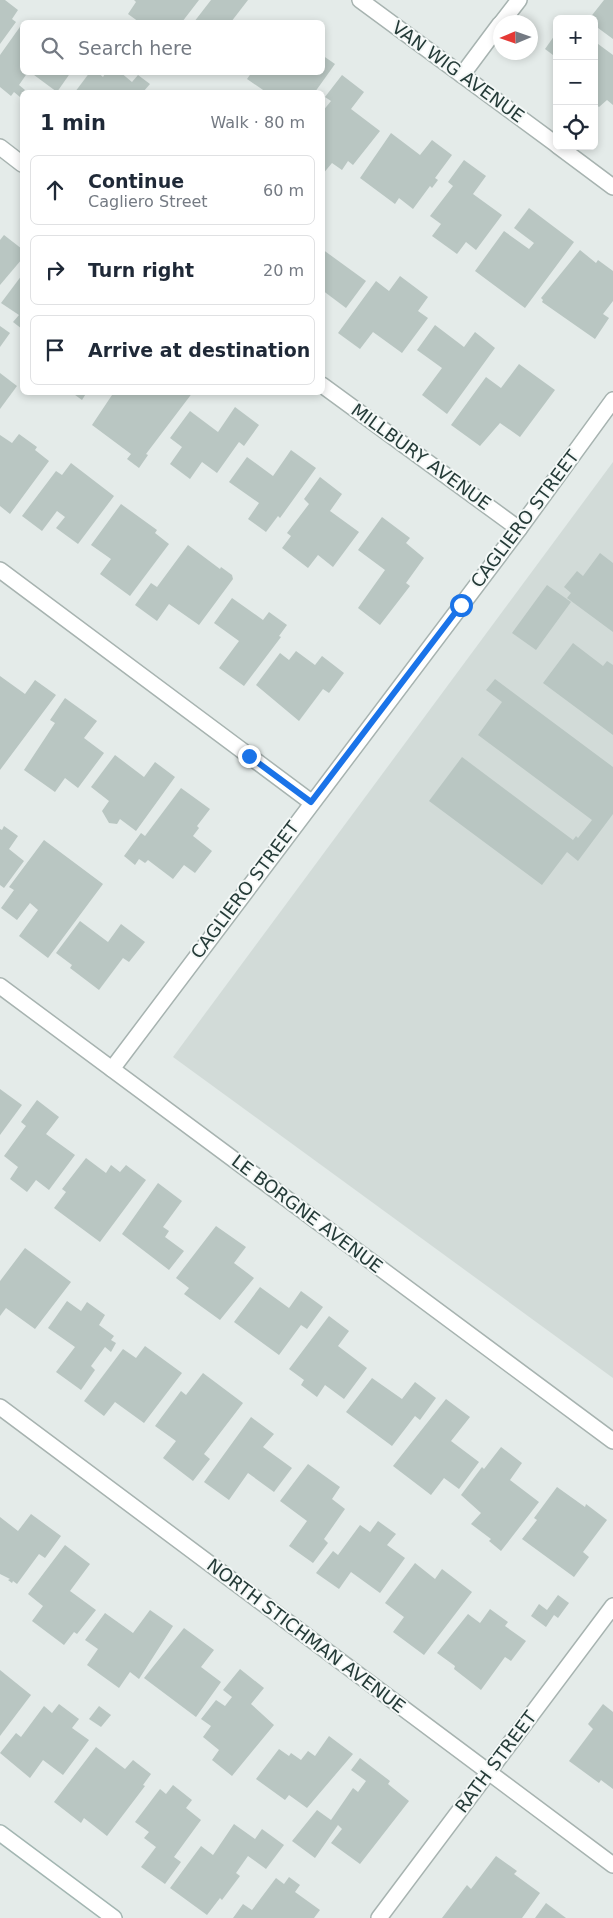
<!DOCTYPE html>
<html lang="en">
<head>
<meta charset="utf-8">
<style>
	body { margin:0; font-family:"DejaVu Sans",sans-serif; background:#f2f2f3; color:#1f2937 }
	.controls { position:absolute; right:15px; top:15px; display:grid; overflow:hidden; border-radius:8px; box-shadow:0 2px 8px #0003 }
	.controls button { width:45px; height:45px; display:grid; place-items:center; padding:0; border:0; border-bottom:1px solid #e0e1e3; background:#fff; color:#1f2937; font:25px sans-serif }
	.compass { position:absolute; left:493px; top:15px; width:45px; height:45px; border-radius:50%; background:#fff; box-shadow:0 2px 8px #0003; rotate:268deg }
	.stop { position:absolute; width:15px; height:15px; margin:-11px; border:4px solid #1a73e8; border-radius:50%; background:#fff }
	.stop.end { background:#1a73e8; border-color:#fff; box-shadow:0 1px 5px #0008 }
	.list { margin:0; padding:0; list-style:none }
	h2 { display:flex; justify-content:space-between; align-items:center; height:65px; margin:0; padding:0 20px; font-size:21px }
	h2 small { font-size:16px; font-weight:400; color:#747a83 }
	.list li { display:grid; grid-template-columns:32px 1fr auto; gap:15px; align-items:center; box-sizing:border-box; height:70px; margin:0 10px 10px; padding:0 10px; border:1px solid #e0e1e3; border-radius:8px }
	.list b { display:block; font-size:19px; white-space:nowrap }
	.list p { margin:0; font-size:16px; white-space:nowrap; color:#747a83 }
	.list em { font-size:16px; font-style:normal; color:#747a83 }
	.icon { flex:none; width:28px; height:28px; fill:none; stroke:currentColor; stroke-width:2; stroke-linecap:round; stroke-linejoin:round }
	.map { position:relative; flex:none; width:613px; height:1918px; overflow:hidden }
	.search { position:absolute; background:#fff; box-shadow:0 2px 8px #0003; left:20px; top:20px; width:305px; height:55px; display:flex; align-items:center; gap:12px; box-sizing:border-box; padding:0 18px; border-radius:8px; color:#747a83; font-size:19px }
	.panel { position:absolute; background:#fff; box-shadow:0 2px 8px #0003; left:20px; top:90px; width:305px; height:305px; border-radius:8px }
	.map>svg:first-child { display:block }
	.built { fill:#d2dbd8 }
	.building { fill:#b9c6c2 }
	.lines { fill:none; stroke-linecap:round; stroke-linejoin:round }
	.street-casing { stroke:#a7b3b0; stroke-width:18 }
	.secondary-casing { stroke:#a3b6b2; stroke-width:18 }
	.street { stroke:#fff; stroke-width:15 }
	.secondary { stroke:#fff; stroke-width:15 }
	.route { stroke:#1a73e8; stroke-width:6 }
	.labels { text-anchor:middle; stroke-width:4; stroke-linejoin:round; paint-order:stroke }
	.street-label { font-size:18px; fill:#253b38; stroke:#f4f8f7 }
</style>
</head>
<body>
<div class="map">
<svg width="613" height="1918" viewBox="0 0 613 1918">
	<rect width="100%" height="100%" fill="#e4ebe9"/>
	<polygon class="built" points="613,462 613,1378 173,1057"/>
	<g class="building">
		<polygon points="0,0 5,0 18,10 12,19 16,22 0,44"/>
		<polygon points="134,0 199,0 182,22 139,22 128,14 136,2"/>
		<polygon points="211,0 248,0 231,22 194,22"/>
		<polygon points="604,0 613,0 613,39 594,25 594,19 589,19"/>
		<polygon points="22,24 22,72 28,72 19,85 25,90 20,97 14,92 11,96 0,87 0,55"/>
		<polygon points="557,32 557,58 545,49"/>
		<polygon points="594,41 613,55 613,105 607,100 599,107 594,103"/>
		<polygon points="322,55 335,64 315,92 266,92 247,79 252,72 322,72"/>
		<polygon points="30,72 71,72 57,92"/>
		<polygon points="90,72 97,72 103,77 106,72 120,72 132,82 138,75 150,84 143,92 75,92"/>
		<polygon points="342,75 364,92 351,109 380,131 353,165 348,161 342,170 332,163 322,175 322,112 331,101 325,97"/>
		<polygon points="391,133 420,155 432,140 452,155 435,178 438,180 432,188 430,186 413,209 399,198 395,204 360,178"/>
		<polygon points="464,160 486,176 473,194 502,215 476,250 466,242 457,254 432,236 441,224 430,216 453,186 448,182"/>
		<polygon points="529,208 574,242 525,308 475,271 504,231 529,249 534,243 514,228"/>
		<polygon points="4,235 22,249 22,259 0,285 0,240"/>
		<polygon points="322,249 366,281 346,308 322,290"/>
		<polygon points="580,250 596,263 598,260 613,271 613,301 603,314 609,318 595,339 542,302 543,300 541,298"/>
		<polygon points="22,275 22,329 13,322 19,315 1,303"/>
		<polygon points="400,276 428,297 418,311 428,318 402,353 373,332 360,349 338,333 376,281 389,291"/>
		<polygon points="435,325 464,347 475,332 495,348 447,414 422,395 442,368 417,350"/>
		<polygon points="0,326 10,333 0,347"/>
		<polygon points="519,364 555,390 520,437 500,423 480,446 451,425 486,377 501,388"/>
		<polygon points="0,373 17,386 0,409"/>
		<polygon points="71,392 87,392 82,400"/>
		<polygon points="114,392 193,392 146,454 148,455 139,468 127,459 131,454 92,425"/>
		<polygon points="235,407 259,425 244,446 239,442 217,473 202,462 190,479 170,464 182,447 170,438 190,411 218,432"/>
		<polygon points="19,434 37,447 35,450 49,461 10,514 0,506 0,435 12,443"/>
		<polygon points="291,450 316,468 280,518 278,516 266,532 248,519 259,503 229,482 247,457 273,476"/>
		<polygon points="71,463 114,496 78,544 56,528 65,517 57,511 42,531 22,516 56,471 62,475"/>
		<polygon points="320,477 342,494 330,511 359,532 333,567 318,555 308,568 282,548 291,536 287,533 309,504 304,499"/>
		<polygon points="121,504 157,530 155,533 169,544 130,596 100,574 111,559 91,545"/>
		<polygon points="382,517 410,538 406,543 424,558 406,583 410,586 380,625 358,608 385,570 358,550"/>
		<polygon points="188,545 220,569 221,567 232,575 233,579 199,625 169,604 157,621 135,605 151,583 157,587"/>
		<polygon points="600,553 613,563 613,632 567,598 571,593 564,587 577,571 583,576"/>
		<polygon points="547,585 571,602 536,650 512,633"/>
		<polygon points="232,598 263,620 269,612 287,625 279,636 281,637 244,686 219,668 239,641 214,623"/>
		<polygon points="573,643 603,666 607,661 613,665 613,735 543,683"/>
		<polygon points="296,651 315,665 322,656 344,673 329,693 323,689 299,721 256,685 280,653 289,660"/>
		<polygon points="0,676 25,694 35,680 56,695 0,770"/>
		<polygon points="495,679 613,767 613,814 578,861 567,852 542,885 429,801 462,757 573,840 576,836 578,838 592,820 478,735 502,702 486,690"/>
		<polygon points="65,698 97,721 84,738 104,753 78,788 65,778 55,792 24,770 55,723 50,720"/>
		<polygon points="115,755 144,777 155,762 175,777 136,831 120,819 117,824 109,823 102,811 109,801 91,787"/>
		<polygon points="181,788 210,809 197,826 199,828 193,836 212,851 195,873 184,865 173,879 148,860 145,863 139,859 135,865 124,856 141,833 145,836"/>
		<polygon points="4,826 18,836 9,849 24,861 4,888 0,885 0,829 2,830"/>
		<polygon points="44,840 103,884 48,958 19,936 38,910 30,903 17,920 1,908 14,890 9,887"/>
		<polygon points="80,921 108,942 121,924 145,942 129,962 123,958 99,990 70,968 72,965 56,953"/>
		<polygon points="0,1089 22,1105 0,1135"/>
		<polygon points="37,1100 59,1117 46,1134 75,1155 49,1190 36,1180 27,1192 10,1179 18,1167 4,1156 26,1126 21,1122"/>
		<polygon points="86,1158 106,1173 111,1165 120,1172 126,1165 146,1180 100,1242 54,1208 66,1192 62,1189"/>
		<polygon points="158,1183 182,1201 163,1227 169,1231 165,1237 184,1251 169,1270 122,1234"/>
		<polygon points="216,1226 246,1247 234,1263 254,1278 220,1320 184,1294 189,1288 176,1278"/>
		<polygon points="25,1248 71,1282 35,1329 6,1308 0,1316 0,1281"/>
		<polygon points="260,1287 289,1308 301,1291 323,1307 307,1329 301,1325 279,1355 234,1322"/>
		<polygon points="67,1301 81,1311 87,1302 105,1315 99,1325 114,1336 111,1340 116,1343 111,1352 105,1347 91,1366 95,1370 81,1390 56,1372 75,1347 48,1328"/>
		<polygon points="329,1316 349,1331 338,1346 367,1368 344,1399 325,1385 317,1397 301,1385 304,1380 289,1369"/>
		<polygon points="145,1346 182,1373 144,1423 115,1402 104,1416 84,1401 123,1349 136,1358"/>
		<polygon points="203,1373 243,1403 204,1454 210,1459 193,1481 163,1458 176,1441 155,1426 181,1391 186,1395"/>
		<polygon points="372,1378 402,1399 415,1382 436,1398 420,1420 415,1416 392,1446 346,1412"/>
		<polygon points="446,1399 470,1417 451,1441 479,1462 459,1489 444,1478 431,1495 393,1466"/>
		<polygon points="251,1417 274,1434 263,1447 292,1468 274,1492 248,1473 229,1500 204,1482"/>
		<polygon points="501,1447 522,1463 510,1480 539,1502 501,1551 489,1541 491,1539 471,1524 481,1513 461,1495 482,1467 484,1469"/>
		<polygon points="308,1464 340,1487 332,1499 345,1509 324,1539 328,1543 313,1563 289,1546 307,1521 280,1501"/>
		<polygon points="557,1487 585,1507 586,1504 607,1520 583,1552 589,1557 574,1577 522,1539 537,1520 534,1518"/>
		<polygon points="31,1514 61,1536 45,1558 39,1554 17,1584 13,1581 12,1583 8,1580 10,1579 0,1574 0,1517 18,1531"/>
		<polygon points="378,1521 396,1534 387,1545 405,1558 380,1593 351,1572 339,1589 316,1573 333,1551 338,1555 360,1525 370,1532"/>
		<polygon points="65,1545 90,1564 70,1591 96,1610 77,1634 74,1632 64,1645 32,1621 43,1606 28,1594"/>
		<polygon points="415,1563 435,1579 442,1569 472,1592 424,1655 393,1632 404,1617 385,1603"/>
		<polygon points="558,1595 569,1603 558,1618 554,1615 546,1627 531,1616 539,1604 547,1610"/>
		<polygon points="490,1609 508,1622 505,1626 526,1641 511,1661 505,1657 481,1690 454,1669 455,1666 437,1653 468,1614 480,1623"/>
		<polygon points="150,1610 173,1626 139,1679 130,1672 119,1688 87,1665 98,1649 85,1640 105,1613 133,1633"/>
		<polygon points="184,1628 214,1650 201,1667 221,1682 196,1717 144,1678"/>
		<polygon points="240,1669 264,1688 251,1704 274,1725 232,1776 212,1760 219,1750 203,1737 211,1726 201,1719 216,1700 225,1706 232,1697 223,1690"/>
		<polygon points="0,1670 31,1695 0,1736"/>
		<polygon points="59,1704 79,1719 72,1728 89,1740 63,1775 43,1760 30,1778 0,1753 16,1733 21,1737 44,1706 52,1713"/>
		<polygon points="603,1704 613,1712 613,1789 601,1780 599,1783 569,1761 593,1729 588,1724"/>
		<polygon points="99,1706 111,1715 101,1727 89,1719"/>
		<polygon points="329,1736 353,1754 307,1808 289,1795 285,1800 256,1779 279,1749 289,1756 291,1753 301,1760 308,1751 315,1756"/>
		<polygon points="96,1747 125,1769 133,1760 151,1774 143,1785 145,1786 107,1836 84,1818 81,1823 54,1802"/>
		<polygon points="360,1758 390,1781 388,1784 409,1801 360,1864 331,1843 342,1829 338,1825 315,1858 292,1841 317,1810 331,1820 353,1788 358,1792 366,1781 351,1770"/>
		<polygon points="173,1785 192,1800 186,1808 201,1820 174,1857 181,1862 165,1884 141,1867 156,1847 144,1838 149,1832 135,1822 160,1789 166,1794"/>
		<polygon points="234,1824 255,1839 262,1829 284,1845 266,1869 248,1856 236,1873 240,1876 222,1900 220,1898 207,1915 170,1888 201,1846 213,1855"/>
		<polygon points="496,1856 517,1871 514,1874 540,1893 522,1918 442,1918 467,1885 471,1889"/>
		<polygon points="289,1877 300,1885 295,1892 320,1910 314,1918 233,1918 243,1904 252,1910 276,1878 284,1884"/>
		<polygon points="546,1903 566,1918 535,1918"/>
	</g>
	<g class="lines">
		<defs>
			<g id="street">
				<polyline points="360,0 557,145"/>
				<polyline points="502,22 519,0"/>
				<polyline points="462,75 500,24"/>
				<polyline points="558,146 613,187"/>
				<polyline points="0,147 22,164"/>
				<polyline points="322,385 519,529"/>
				<polyline points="0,570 311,802"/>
				<polyline points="0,986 613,1441"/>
				<polyline points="112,1069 519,529 613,400"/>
				<polyline points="0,1407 613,1865"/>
				<polyline points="379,1918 613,1606"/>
			</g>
			<polyline id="secondary" points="0,1833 114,1918"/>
		</defs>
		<use href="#street" class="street-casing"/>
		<use href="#secondary" class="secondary-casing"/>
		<use href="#street" class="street"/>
		<use href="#secondary" class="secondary"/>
	</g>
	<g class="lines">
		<polyline class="route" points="249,756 311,802 461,605"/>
	</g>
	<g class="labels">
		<g class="street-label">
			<text transform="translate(458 72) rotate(36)" y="6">VAN WIG AVENUE</text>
			<text transform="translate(421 457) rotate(36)" y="6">MILLBURY AVENUE</text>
			<text transform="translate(525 519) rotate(-53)" y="6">CAGLIERO STREET</text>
			<text transform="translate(245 890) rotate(-53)" y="6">CAGLIERO STREET</text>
			<text transform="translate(307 1214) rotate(37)" y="6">LE BORGNE AVENUE</text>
			<text transform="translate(306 1636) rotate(37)" y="6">NORTH STICHMAN AVENUE</text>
			<text transform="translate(496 1762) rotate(-53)" y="6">RATH STREET</text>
		</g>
	</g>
</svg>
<div class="controls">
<button>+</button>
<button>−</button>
<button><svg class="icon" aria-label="locate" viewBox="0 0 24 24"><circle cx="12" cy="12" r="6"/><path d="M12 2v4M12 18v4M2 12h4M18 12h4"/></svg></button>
</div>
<svg class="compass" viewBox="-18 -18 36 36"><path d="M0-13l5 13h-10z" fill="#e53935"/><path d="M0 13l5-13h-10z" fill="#747a83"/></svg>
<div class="stop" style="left:461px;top:605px"></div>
<div class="stop end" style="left:249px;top:756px"></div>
<div class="search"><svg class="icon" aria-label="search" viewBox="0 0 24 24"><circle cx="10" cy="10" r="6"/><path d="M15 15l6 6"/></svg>Search here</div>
<section class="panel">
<h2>1 min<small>Walk · 80 m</small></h2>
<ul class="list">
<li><svg class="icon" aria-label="ahead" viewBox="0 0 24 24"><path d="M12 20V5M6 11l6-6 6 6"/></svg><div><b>Continue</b><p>Cagliero Street</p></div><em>60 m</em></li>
<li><svg class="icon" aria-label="right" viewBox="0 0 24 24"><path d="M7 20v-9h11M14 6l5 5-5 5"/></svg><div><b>Turn right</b></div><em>20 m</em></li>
<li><svg class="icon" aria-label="arrive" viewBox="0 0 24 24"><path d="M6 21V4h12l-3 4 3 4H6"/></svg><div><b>Arrive at destination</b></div></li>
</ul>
</section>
</div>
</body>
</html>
